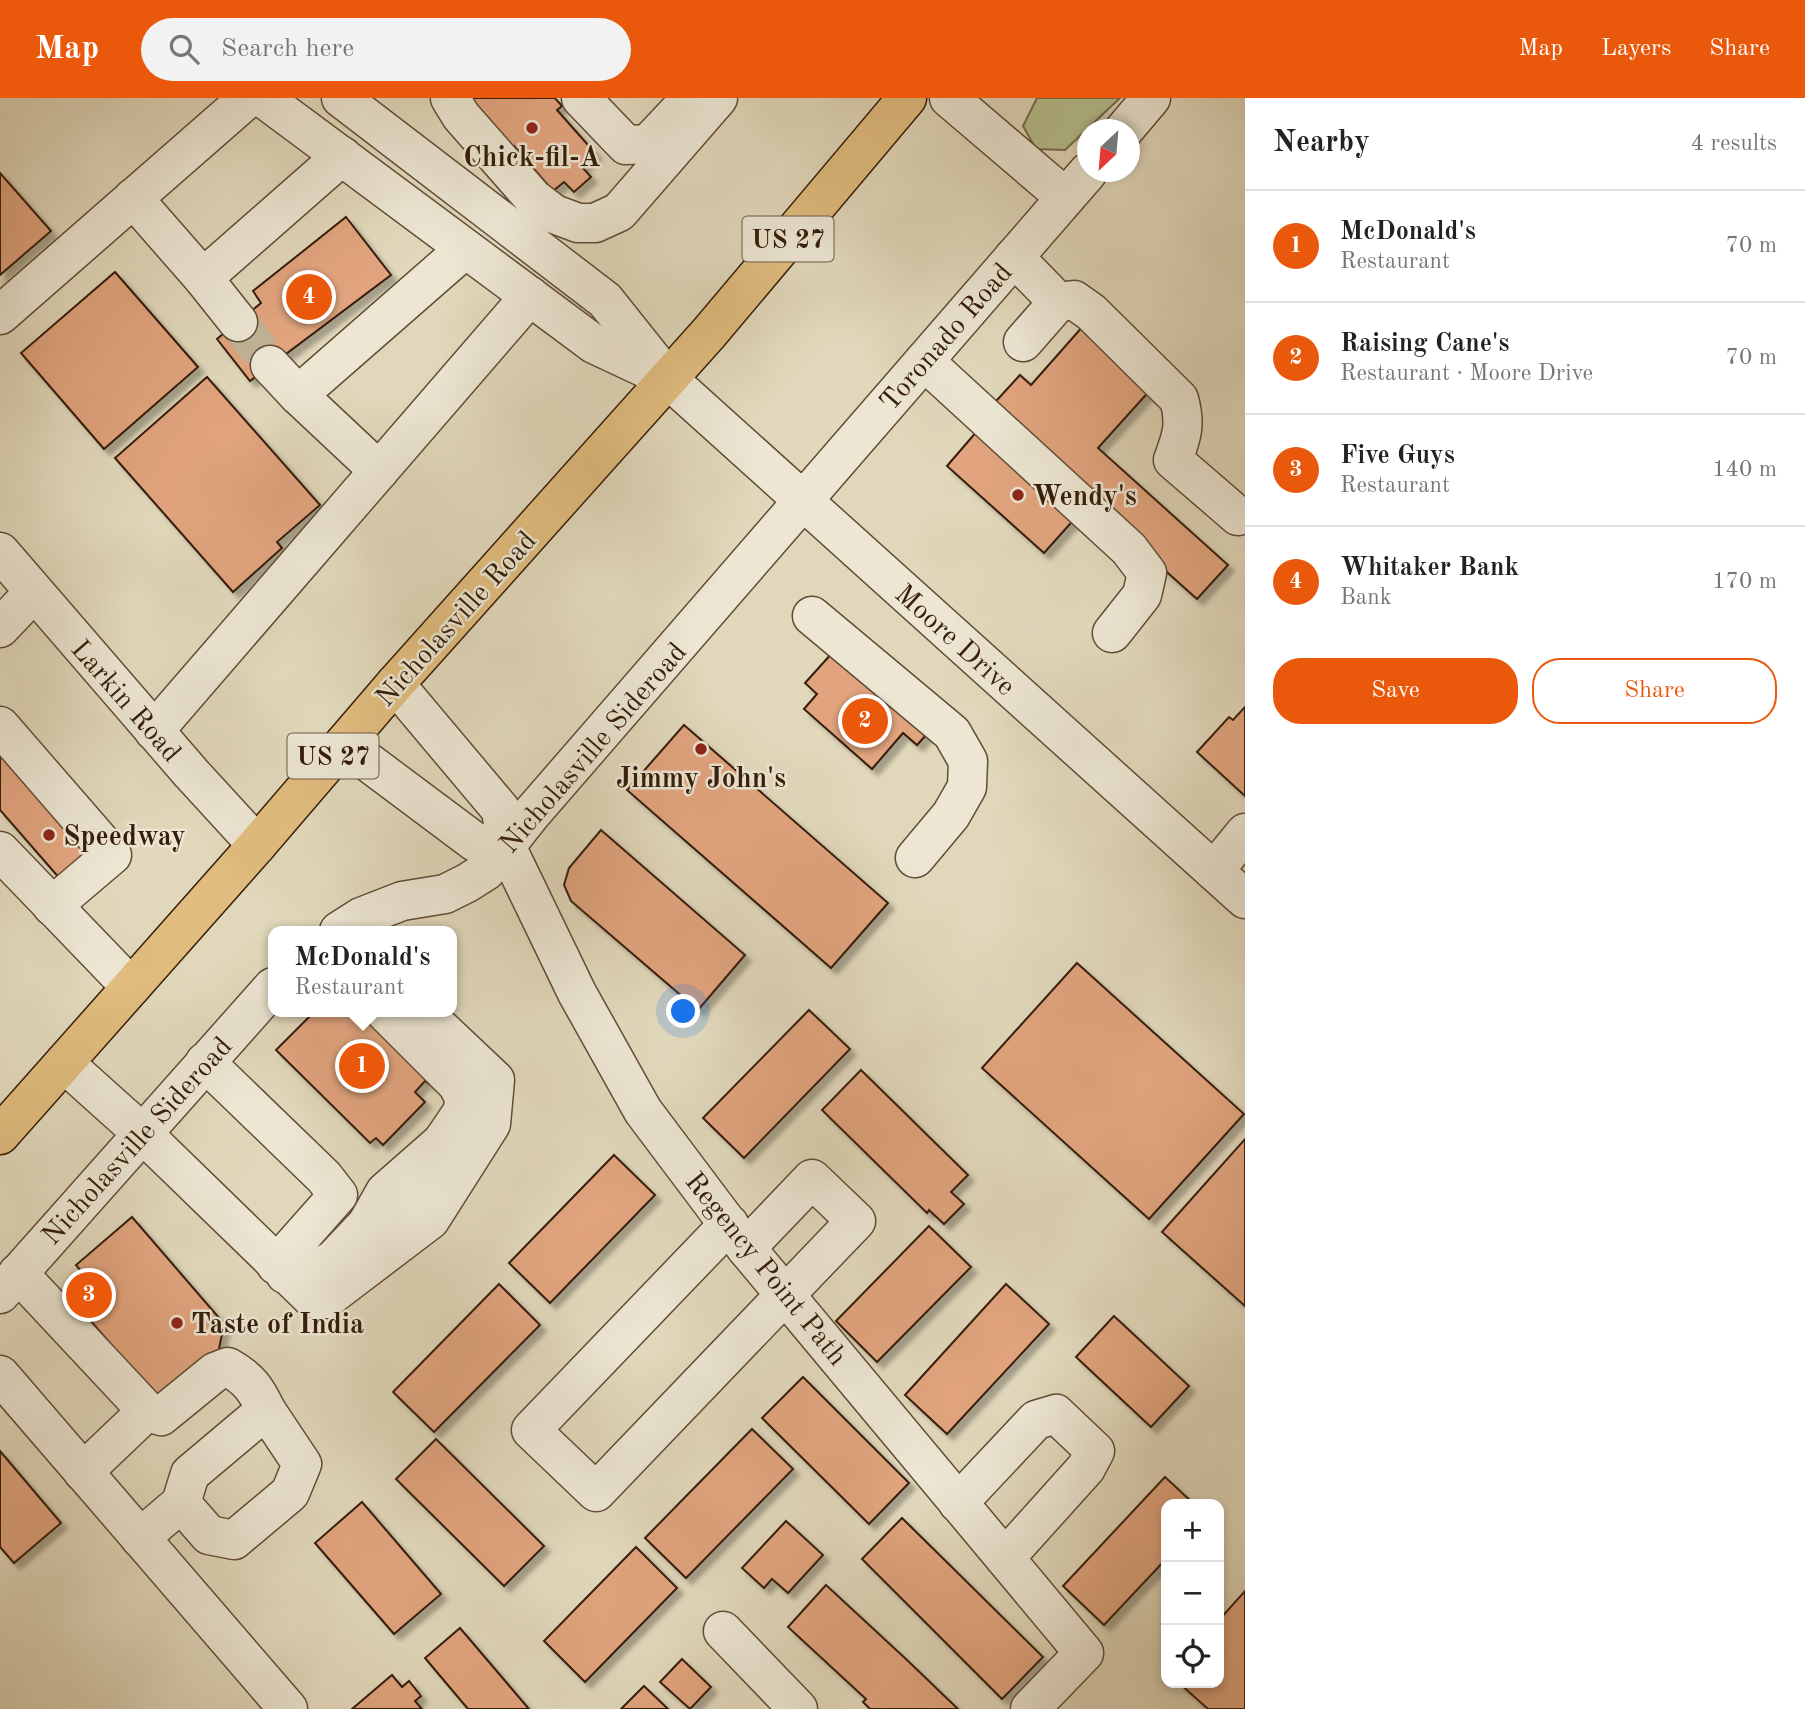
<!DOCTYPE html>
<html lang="en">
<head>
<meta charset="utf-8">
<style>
	body { margin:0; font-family:"Old Standard TT",serif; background:#f2f2f2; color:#222 }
	.controls { position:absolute; right:21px; bottom:21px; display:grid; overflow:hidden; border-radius:14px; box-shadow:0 4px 10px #0003 }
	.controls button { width:63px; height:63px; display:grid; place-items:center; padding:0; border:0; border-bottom:2px solid #e0e0e0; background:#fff; color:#222; font:35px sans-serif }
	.compass { position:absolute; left:1077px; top:21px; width:63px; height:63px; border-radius:50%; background:#fff; box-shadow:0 4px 10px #0003; rotate:206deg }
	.you { position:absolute; left:684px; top:914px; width:24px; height:24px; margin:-18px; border:5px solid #fff; border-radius:50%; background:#1a73e8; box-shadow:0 0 0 10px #1a73e833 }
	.badge { display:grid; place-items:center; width:46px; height:46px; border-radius:50%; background:#ea580c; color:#fff; font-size:23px; font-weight:700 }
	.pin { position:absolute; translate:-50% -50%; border:4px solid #fff; box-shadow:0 2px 7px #0006 }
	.popup { position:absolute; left:268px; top:828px; width:189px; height:91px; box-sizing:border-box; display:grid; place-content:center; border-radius:14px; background:#fff; filter:drop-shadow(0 2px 5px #0005); font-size:23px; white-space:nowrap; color:#767676 }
	.popup b { font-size:26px; color:#222 }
	.popup::after { content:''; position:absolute; left:50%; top:100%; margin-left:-14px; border:14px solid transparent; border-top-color:#fff }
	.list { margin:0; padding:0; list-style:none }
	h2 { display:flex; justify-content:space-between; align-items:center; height:91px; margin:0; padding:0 28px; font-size:30px }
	h2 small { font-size:23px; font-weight:400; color:#767676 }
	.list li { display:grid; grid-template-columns:46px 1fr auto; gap:21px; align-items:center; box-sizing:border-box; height:112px; padding:0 28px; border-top:2px solid #e0e0e0 }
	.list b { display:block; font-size:26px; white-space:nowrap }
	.list p { margin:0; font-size:23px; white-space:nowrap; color:#767676 }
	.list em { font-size:23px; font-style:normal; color:#767676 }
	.actions { display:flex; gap:14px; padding:21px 28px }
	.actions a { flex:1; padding:16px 0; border:2px solid #ea580c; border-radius:28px; text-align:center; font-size:24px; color:#ea580c }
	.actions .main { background:#ea580c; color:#fff }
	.icon { flex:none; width:38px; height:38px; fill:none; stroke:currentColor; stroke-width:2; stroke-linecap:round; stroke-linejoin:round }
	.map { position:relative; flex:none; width:1245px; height:1611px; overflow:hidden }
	header { display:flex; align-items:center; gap:42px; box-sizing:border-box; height:98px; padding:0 35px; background:#ea580c; color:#fff }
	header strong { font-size:33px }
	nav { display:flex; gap:38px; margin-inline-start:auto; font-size:24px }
	.search { width:490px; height:63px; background:#f2f2f2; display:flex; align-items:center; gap:18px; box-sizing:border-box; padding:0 24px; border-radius:38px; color:#767676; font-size:26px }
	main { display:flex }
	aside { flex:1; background:#fff }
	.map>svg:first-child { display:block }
	.green { fill:#b6be8e; stroke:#766e4c; stroke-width:2 }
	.building { fill:#e1a47e; stroke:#361d09; stroke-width:2; filter:url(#shadow) }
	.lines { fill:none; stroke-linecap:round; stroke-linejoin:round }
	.minor-tunnel { stroke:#bfb397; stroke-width:38; stroke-dasharray:38 19; stroke-linecap:butt }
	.minor-casing { stroke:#614c36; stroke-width:41 }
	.major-casing { stroke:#361d09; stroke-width:41 }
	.minor { stroke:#ece6d3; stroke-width:38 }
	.major { stroke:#e0bc7e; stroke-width:38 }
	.poi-dot { fill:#8f2418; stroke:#ece6d3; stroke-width:2.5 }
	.labels { text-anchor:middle; stroke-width:5; stroke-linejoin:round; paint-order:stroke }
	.shield { fill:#ece6d3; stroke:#6d5946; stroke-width:2 }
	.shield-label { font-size:26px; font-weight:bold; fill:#361d09 }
	.poi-label { font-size:28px; font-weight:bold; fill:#361d09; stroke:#ece6d3; text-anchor:start }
	.street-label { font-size:28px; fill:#361d09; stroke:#ece6d3 }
</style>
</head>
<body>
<header>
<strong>Map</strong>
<div class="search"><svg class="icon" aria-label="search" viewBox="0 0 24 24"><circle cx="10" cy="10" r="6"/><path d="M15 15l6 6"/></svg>Search here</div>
<nav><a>Map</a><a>Layers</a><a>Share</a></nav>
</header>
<main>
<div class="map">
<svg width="1245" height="1611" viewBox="0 0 1245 1611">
	<defs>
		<filter id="shadow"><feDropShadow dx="6" dy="6" stdDeviation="2" flood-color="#0004"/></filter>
	</defs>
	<rect width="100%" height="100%" fill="#e1d8bb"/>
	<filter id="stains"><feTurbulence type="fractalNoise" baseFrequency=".00286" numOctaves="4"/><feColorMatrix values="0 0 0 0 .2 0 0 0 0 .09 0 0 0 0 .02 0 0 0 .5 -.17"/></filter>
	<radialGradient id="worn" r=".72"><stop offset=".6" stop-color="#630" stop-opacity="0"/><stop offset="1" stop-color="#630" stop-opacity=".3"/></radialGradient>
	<polygon class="green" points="1037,0 1120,0 1065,52 1036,51 1023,28"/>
	<g class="building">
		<polygon points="465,0 555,0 562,8 557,12 596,56 582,69 591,79 574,94 564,84 553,93 514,48 510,52"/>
		<polygon points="0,75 51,133 0,177"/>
		<polygon points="346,119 391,177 250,283 217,241 261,205 253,193"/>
		<polygon points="115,174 198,269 104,351 21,255"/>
		<polygon points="1084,227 1153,289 1098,350 1228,467 1197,501 987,313 1020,277 1031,287"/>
		<polygon points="207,279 320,407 277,444 282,450 233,494 115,360"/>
		<polygon points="984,325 1078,417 1044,455 947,368"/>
		<polygon points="833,554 927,636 917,647 903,635 872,671 804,611 817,596 805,585"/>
		<polygon points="1245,609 1245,698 1197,654 1229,619 1233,622"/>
		<polygon points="684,627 888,805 831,870 627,692"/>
		<polygon points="0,650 99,762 68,790 0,712"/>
		<polygon points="601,732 745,857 698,912 571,803 564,787 569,770"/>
		<polygon points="1077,865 1244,1016 1149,1121 982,970"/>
		<polygon points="809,912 850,951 744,1060 703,1020"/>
		<polygon points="314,914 382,914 439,975 429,986 425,983 415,994 425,1004 383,1047 376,1040 370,1045 276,952"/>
		<polygon points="861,972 968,1077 951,1094 964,1106 944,1126 929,1112 927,1115 822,1012"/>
		<polygon points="1245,1041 1245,1208 1162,1134"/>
		<polygon points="614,1057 655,1097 550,1205 509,1165"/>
		<polygon points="132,1119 226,1228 223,1231 218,1256 161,1305 72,1201 75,1199 69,1192 85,1178 76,1167"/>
		<polygon points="929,1128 971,1169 877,1264 836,1223"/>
		<polygon points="499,1186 540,1227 434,1334 393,1294"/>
		<polygon points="1006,1186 1049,1226 947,1336 905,1297"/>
		<polygon points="1114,1218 1189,1288 1151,1329 1076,1259"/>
		<polygon points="803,1279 909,1385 869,1426 762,1320"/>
		<polygon points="752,1331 793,1371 686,1480 645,1440"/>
		<polygon points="436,1341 544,1448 504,1488 396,1381"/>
		<polygon points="0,1353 61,1425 14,1465 0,1449"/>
		<polygon points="1165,1379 1194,1406 1166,1406 1166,1461 1104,1527 1063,1488"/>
		<polygon points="362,1404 441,1496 394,1536 315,1445"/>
		<polygon points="902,1420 1043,1559 1002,1601 862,1461"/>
		<polygon points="786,1423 823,1457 788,1495 772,1481 764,1490 742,1470"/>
		<polygon points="636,1449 677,1490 585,1584 544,1543"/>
		<polygon points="826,1487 907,1562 958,1611 870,1611 863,1604 866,1601 788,1529"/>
		<polygon points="1245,1493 1245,1611 1208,1611 1179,1585 1219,1585 1219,1522"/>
		<polygon points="460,1530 529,1611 468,1611 425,1560"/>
		<polygon points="682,1561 711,1589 690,1611 660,1584"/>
		<polygon points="392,1577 402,1589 409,1583 421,1598 415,1603 422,1611 352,1611"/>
		<polygon points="644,1588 668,1611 621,1611"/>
	</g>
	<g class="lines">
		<polyline class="minor-tunnel" points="238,224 270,267"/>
		<defs>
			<g id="minor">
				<polyline points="263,0 594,246 660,277"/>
				<polyline points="341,0 605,202 668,281 1245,801"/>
				<polyline points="450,0 461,18 533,100 554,116 578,125 595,125 619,114 718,0"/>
				<polyline points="581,0 626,47 648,46 680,12"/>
				<polyline points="949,0 1065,99"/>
				<polyline points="1124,32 1151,0"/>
				<polyline points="133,100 203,180 342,58"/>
				<polyline points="1014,159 1058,204 1023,244"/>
				<polyline points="203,180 238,224"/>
				<path d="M 1058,204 L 1074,202 L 1091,214 L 1179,301 C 1186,326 1182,338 1173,362 L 1238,418"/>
				<polyline points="0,217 248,0"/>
				<polyline points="924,263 1129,451 1147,475 1142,497 1112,535"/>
				<polyline points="270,267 298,297"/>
				<polyline points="379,373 298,297 465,151"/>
				<polyline points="0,454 191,675 257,747"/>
				<polyline points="812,518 952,635 968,663 967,689 951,717 915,760"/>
				<polyline points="0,530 34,494"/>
				<polyline points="0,628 112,757 52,808"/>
				<polyline points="154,633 530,198"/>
				<polyline points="344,646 475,744 506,748 501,712 395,586"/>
				<polyline points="506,748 577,895 643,1013 746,1150 1084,1555 1030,1611"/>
				<polyline points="0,753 131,889"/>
				<polyline points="1214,773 1245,735"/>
				<polyline points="339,833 361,819 402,803 445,796 467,785 486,773 532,715 1088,74"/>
				<polyline points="205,964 324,1079 338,1097 276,1167"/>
				<polyline points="64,965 142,1035 312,1200 326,1201 430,1122 491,1026 495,982 423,914"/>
				<polyline points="367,1126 385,1094 442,1044"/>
				<polyline points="729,1126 531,1332 596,1394 856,1123 812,1081 746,1150"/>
				<polyline points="18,1175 147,1313 83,1374"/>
				<polyline points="285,1176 314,1172 333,1162 367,1126 411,1114 428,1104 442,1044 463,1013 464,999 457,986 385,914"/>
				<polyline points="0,1196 273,889"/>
				<polyline points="0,1277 288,1611"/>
				<path d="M 147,1313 L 161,1318 L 215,1274 L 228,1269 C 249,1281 256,1291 266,1312"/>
				<polyline points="958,1405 1036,1322 1056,1316 1095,1353 1086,1370 1005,1460"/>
				<polyline points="140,1440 181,1405 209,1437 234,1442 290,1395 302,1366 266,1312 190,1376 181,1405"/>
				<polyline points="723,1533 798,1611"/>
			</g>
			<polyline id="major" points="0,1037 257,747 395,586 709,235 907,0"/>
		</defs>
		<use href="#minor" class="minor-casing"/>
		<use href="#major" class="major-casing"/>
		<use href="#minor" class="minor"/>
		<use href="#major" class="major"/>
	</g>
	<g class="poi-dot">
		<circle cx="532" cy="30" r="7"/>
		<circle cx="1018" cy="397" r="7"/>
		<circle cx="701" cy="651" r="7"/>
		<circle cx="49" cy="737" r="7"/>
		<circle cx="177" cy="1225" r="7"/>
	</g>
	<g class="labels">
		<g class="shield">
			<rect x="742.5" y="118.5" width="91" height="45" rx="5"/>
			<rect x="287.5" y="635.5" width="91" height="45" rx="5"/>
		</g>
		<g class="shield-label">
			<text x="788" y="150">US 27</text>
			<text x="333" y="667">US 27</text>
		</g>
		<g class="poi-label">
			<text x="532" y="68" text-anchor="middle">Chick-fil-A</text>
			<text x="1032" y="407">Wendy's</text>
			<text x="701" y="689" text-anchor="middle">Jimmy John's</text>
			<text x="63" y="747">Speedway</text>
			<text x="191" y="1235">Taste of India</text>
		</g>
		<g class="street-label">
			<text transform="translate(945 238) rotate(-49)" y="10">Toronado Road</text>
			<text transform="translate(455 520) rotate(-48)" y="10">Nicholasville Road</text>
			<text transform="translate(956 541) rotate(42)" y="10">Moore Drive</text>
			<text transform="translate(127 602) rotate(49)" y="10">Larkin Road</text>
			<text transform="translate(592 649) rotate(-49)" y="10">Nicholasville Sideroad</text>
			<text transform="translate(136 1042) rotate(-48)" y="10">Nicholasville Sideroad</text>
			<text transform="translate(767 1170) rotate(51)" y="10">Regency Point Path</text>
		</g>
	</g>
	<rect width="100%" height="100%" filter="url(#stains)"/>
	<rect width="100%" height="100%" fill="url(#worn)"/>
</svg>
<div class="controls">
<button>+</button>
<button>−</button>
<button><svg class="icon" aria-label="locate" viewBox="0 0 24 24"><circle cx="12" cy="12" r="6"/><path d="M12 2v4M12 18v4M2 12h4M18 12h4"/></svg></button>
</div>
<svg class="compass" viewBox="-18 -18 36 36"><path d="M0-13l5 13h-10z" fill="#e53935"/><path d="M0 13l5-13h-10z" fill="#767676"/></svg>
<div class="you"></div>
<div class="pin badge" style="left:362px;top:968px">1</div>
<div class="popup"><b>McDonald's</b>Restaurant</div>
<div class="pin badge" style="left:865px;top:623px">2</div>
<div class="pin badge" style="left:89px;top:1197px">3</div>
<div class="pin badge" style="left:309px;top:199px">4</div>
</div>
<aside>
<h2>Nearby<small>4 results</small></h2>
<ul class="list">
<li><span class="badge">1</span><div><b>McDonald's</b><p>Restaurant</p></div><em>70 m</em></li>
<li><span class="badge">2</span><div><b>Raising Cane's</b><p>Restaurant · Moore Drive</p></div><em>70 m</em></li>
<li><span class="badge">3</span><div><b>Five Guys</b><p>Restaurant</p></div><em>140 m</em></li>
<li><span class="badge">4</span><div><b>Whitaker Bank</b><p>Bank</p></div><em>170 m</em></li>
</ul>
<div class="actions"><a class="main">Save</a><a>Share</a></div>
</aside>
</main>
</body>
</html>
